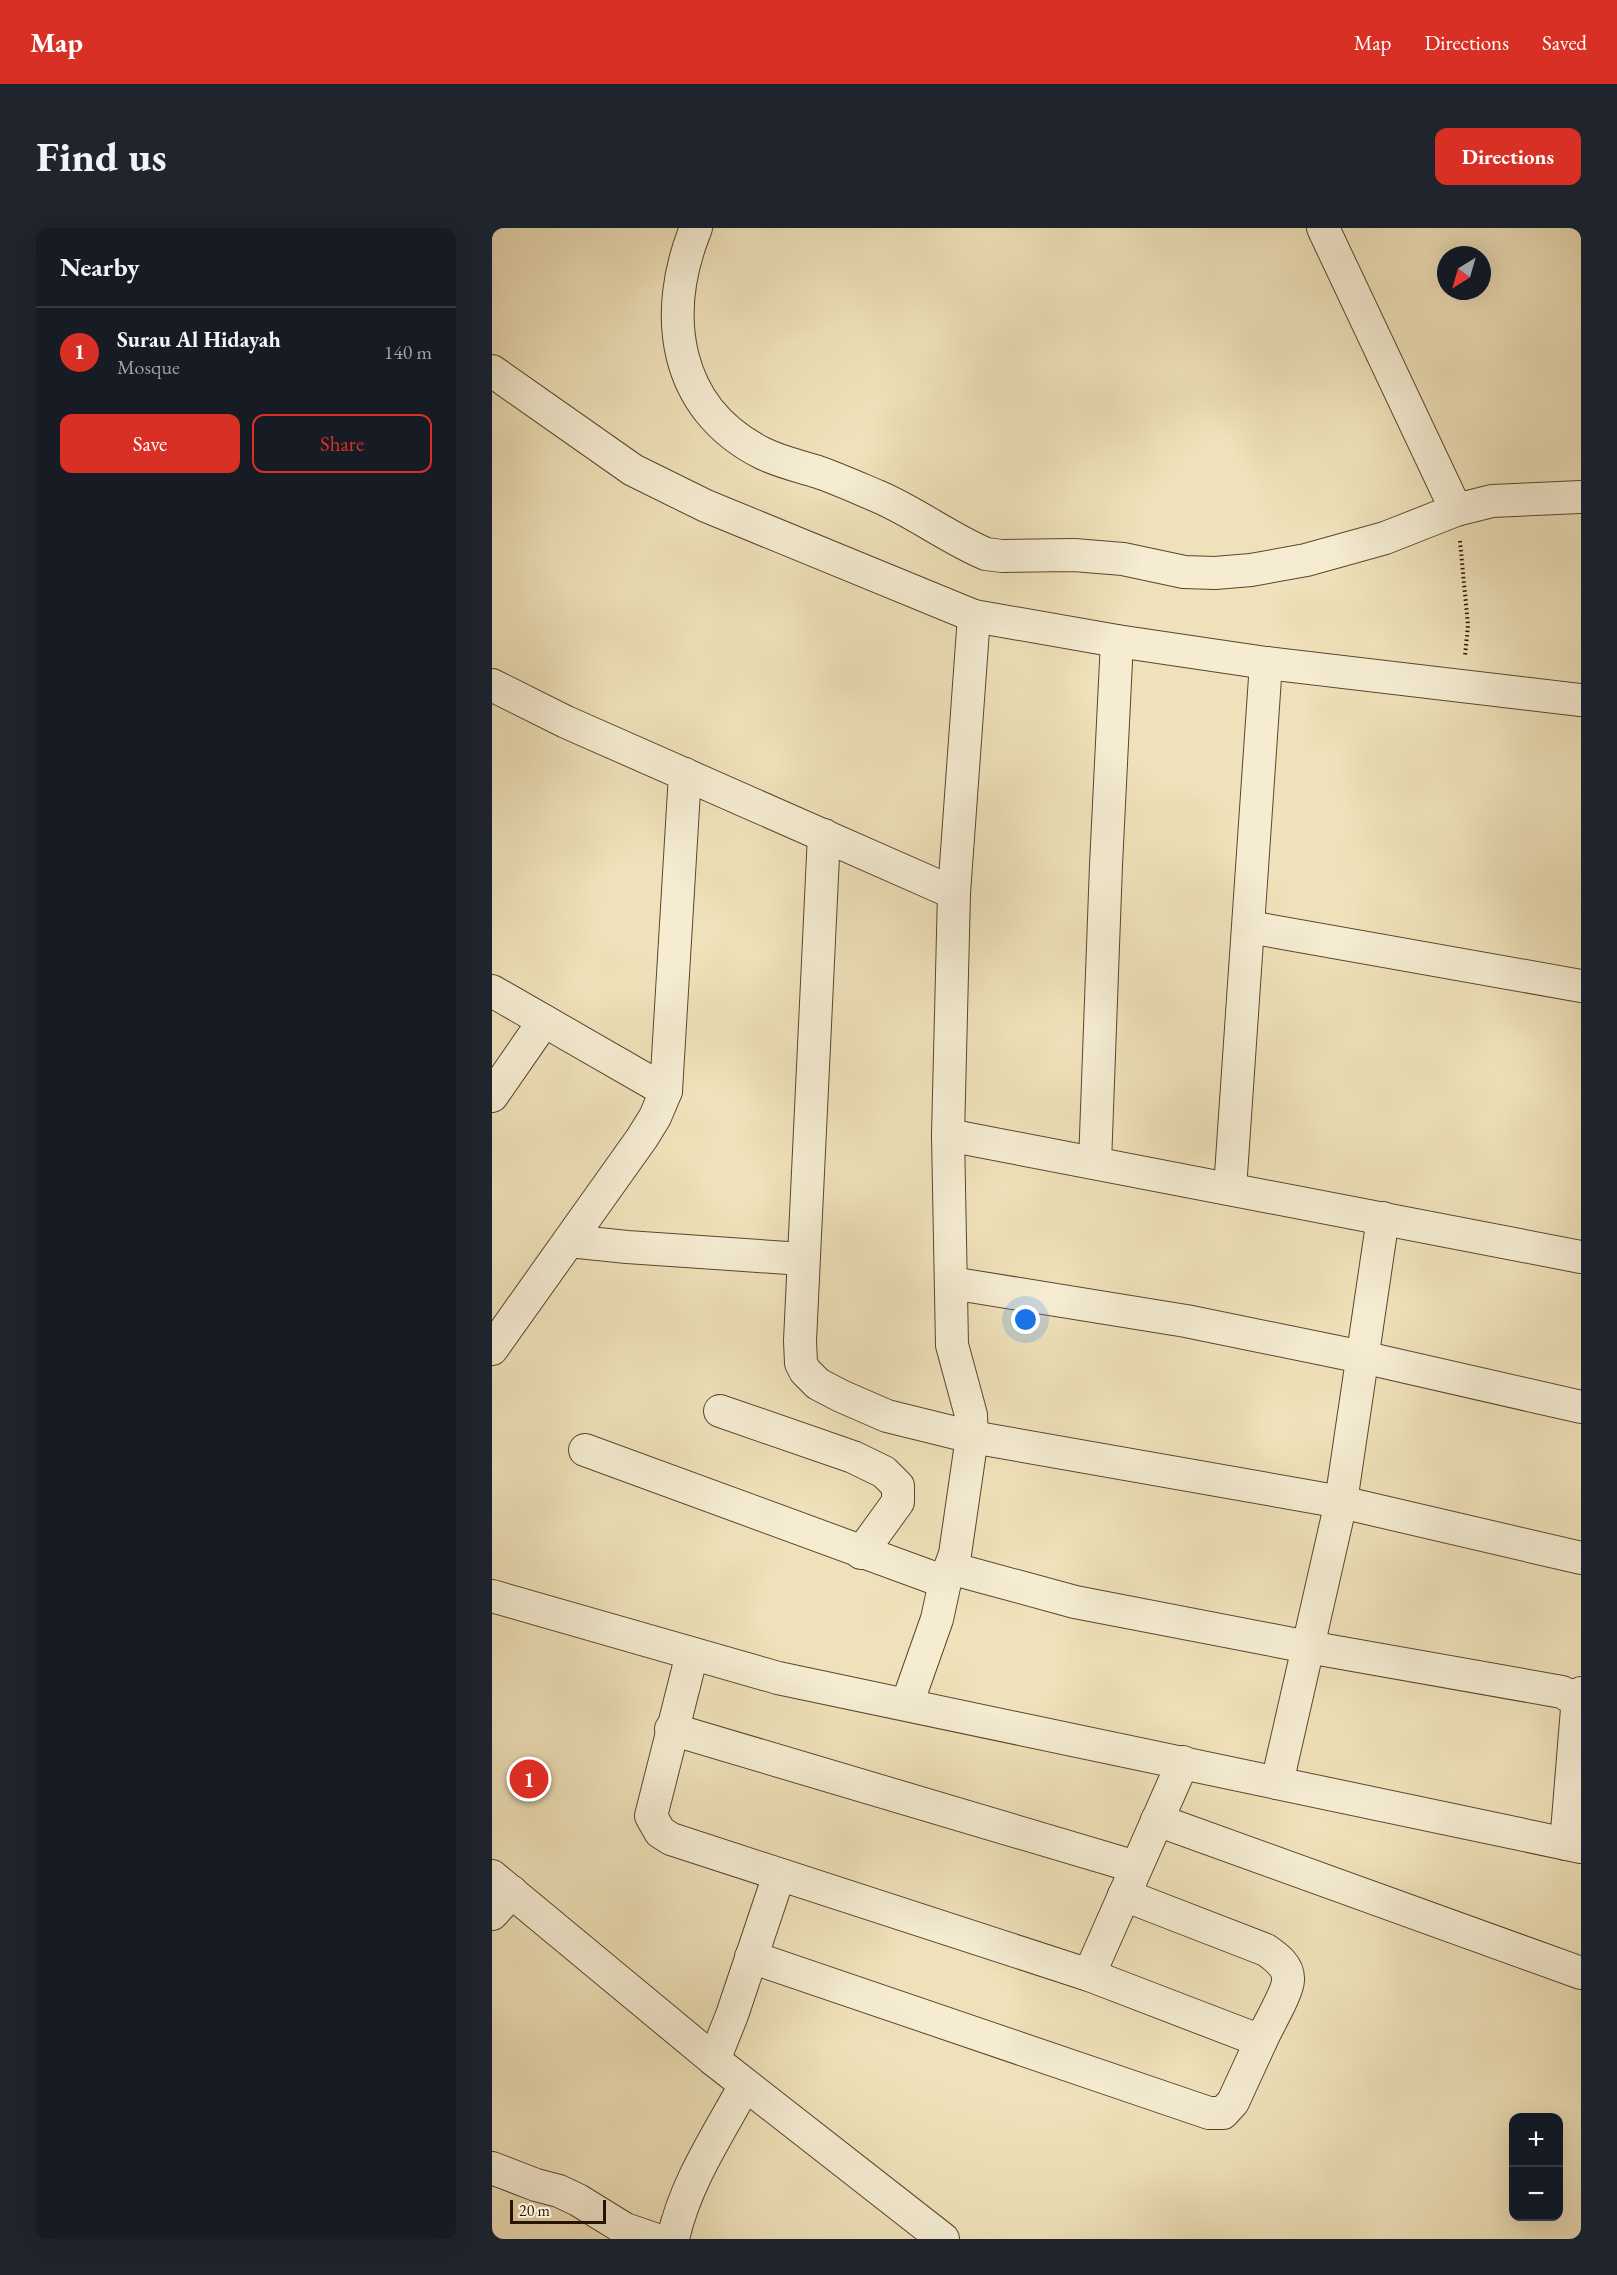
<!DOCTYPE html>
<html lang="en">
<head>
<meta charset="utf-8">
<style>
	body { margin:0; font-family:"EB Garamond",serif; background:#20242c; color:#f1f3f6 }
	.controls { position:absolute; right:18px; bottom:18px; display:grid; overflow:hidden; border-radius:12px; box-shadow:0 6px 24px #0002 }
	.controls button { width:54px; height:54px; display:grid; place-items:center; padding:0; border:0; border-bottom:2px solid #363941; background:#171b24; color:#f1f3f6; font:30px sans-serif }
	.compass { position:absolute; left:945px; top:18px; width:54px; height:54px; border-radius:50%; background:#171b24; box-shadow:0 6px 24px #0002; rotate:217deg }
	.scale { position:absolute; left:18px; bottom:15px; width:96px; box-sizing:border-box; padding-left:6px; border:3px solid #291300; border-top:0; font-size:16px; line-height:21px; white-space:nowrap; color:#291300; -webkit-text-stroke:4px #f5ecd2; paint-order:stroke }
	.you { position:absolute; left:534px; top:1092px; width:21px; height:21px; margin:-15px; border:4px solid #fff; border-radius:50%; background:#1a73e8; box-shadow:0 0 0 9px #1a73e833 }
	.badge { display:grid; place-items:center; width:39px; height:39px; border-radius:50%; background:#d93025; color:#fff; font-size:20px; font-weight:700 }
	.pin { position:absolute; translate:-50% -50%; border:3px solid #fff; box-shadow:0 2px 6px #0006 }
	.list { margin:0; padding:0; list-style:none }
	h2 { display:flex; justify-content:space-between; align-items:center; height:78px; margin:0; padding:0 24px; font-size:26px }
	h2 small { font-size:20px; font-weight:400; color:#9ea1a6 }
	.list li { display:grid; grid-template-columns:39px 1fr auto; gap:18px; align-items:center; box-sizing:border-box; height:90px; padding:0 24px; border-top:2px solid #363941 }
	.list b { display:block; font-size:22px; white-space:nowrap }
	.list p { margin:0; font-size:20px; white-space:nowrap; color:#9ea1a6 }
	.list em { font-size:20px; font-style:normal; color:#9ea1a6 }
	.actions { display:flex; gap:12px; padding:18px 24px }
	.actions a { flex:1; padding:14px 0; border:2px solid #d93025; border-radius:12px; text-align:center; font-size:21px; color:#d93025 }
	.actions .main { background:#d93025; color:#fff }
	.map { position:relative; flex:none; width:1089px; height:2011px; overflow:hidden; border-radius:12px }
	header { display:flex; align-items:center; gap:36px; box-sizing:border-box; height:84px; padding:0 30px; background:#d93025; color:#fff }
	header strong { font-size:28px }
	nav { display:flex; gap:33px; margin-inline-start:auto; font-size:21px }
	.intro { display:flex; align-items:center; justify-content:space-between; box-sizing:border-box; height:144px; padding:0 36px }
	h1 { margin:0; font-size:42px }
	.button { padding:15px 27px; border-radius:12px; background:#d93025; color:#fff; font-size:21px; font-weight:700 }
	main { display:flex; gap:36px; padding:0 36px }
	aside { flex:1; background:#171b24; border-radius:12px; box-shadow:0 6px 24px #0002 }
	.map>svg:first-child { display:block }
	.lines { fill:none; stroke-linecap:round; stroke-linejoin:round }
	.minor-casing { stroke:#5a462e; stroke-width:34 }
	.path { stroke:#291300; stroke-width:4; stroke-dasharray:1.5 3; stroke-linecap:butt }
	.minor { stroke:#f5ecd2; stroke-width:32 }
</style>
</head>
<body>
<header>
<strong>Map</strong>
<nav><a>Map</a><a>Directions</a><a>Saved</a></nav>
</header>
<div class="intro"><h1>Find us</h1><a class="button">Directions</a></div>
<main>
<aside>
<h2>Nearby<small></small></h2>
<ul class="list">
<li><span class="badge">1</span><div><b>Surau Al Hidayah</b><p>Mosque</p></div><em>140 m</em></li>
</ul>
<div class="actions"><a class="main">Save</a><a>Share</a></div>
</aside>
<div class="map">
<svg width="1089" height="2011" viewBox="0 0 1089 2011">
	<rect width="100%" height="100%" fill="#efe1b9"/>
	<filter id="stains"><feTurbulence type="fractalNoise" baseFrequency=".00333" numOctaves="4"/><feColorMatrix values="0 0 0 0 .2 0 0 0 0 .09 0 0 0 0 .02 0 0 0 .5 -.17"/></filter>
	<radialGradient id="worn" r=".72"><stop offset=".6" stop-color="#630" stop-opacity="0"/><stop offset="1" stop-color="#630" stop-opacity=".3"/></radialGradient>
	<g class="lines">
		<defs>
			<g id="minor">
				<path d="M 204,0 C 169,86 181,180 270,225 C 288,234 307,238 326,244 C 346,251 366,260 385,268 C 423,284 456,310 494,326 L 510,328 L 582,327 L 631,331 L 692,344 L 723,345 L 759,342 L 814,332 L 893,310 L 964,282 L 1000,273 L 1089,269"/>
				<polyline points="831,0 964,282"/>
				<polyline points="0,143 141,242 214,278 482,388 625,413 774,435 1089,472"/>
				<polyline points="0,457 74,494 462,665"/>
				<polyline points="332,607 308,1113 309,1135 313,1143 326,1156 349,1168 395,1188 480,1209 849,1274 1089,1330"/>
				<polyline points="757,699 1089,758"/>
				<polyline points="0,763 174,863"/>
				<polyline points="0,868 52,793"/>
				<polyline points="456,907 1089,1029"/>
				<polyline points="603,935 614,637 625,413"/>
				<polyline points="738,961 774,435"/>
				<polyline points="77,1013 135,1019 311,1031"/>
				<polyline points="459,1055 694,1093 870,1129 1089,1179"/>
				<polyline points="0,1121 150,910 163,889 174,863 193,546"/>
				<polyline points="228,1183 361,1229 392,1244 406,1258 406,1274 369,1325"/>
				<polyline points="93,1222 453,1354"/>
				<polyline points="458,1340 583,1374 816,1419 1070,1464 1084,1472 1085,1481"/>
				<polyline points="0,1368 286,1450 1089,1619"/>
				<path d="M 200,1426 L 159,1588 L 168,1604 L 179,1611 L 597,1747 L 769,1813 C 775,1799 796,1764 796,1752 C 797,1738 784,1729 774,1722 L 632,1667"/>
				<polyline points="415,1476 445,1391 453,1354 463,1326 480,1209 479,1187 460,1117 456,907 462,665 482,388"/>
				<polyline points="179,1501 644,1639"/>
				<polyline points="785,1555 849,1274 891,990"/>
				<polyline points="665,1592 1089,1745"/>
				<polyline points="1074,1616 1085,1481 1089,1465"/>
				<polyline points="0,1648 222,1832 451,2011"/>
				<polyline points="0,1686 20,1664"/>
				<polyline points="259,1729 717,1885 731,1885 741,1874 769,1813"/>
				<polyline points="597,1747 691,1534"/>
				<polyline points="222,1832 240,1787 287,1647"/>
				<polyline points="0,1940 44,1957 67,1963 86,1972 133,2001 162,2011"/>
				<path d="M 181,2011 C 193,1955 226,1907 253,1857"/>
			</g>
		</defs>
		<use href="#minor" class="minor-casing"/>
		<polyline class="path" points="968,313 976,397 973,428"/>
		<use href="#minor" class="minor"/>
	</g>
	<rect width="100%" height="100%" filter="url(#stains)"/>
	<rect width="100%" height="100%" fill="url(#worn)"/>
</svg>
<div class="controls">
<button>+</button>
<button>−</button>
</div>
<svg class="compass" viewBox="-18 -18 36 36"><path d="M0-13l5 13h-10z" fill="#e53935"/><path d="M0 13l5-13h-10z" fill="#9ea1a6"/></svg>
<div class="scale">20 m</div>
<div class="you"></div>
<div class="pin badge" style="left:37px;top:1551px">1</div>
</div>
</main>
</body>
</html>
